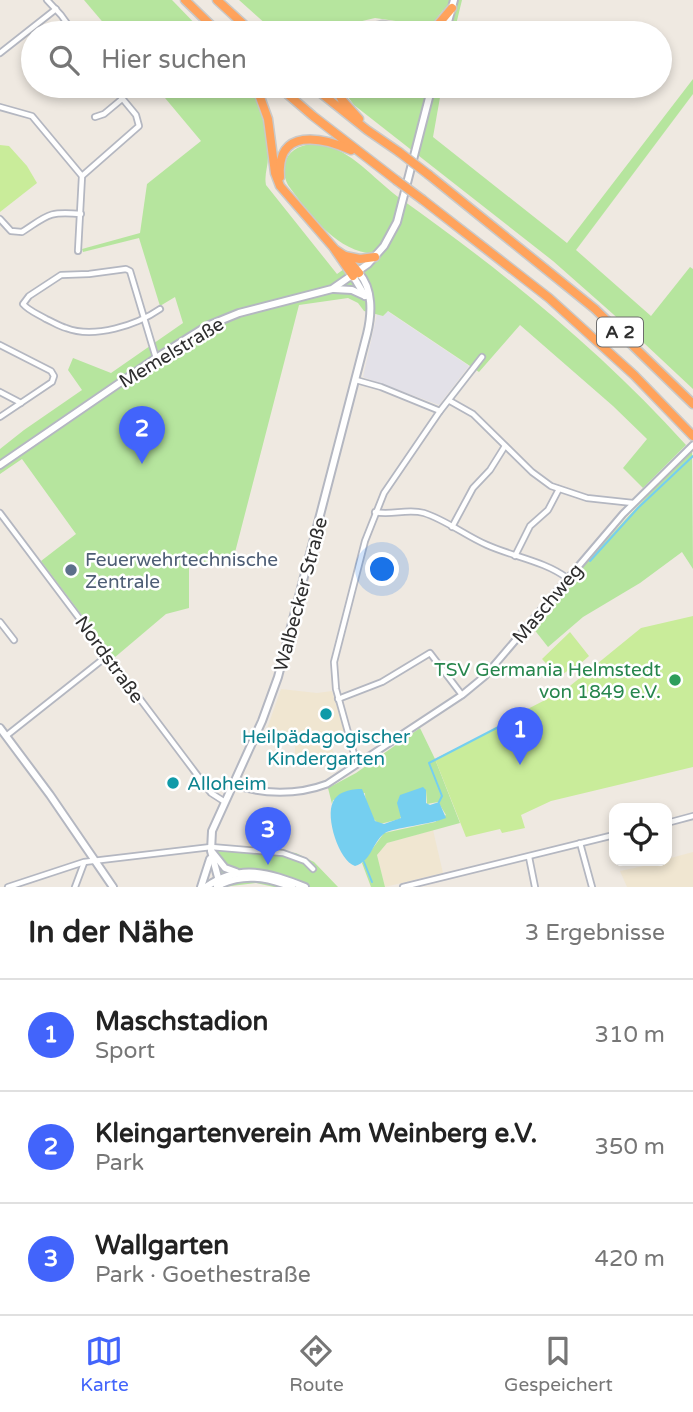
<!DOCTYPE html>
<html lang="de">
<head>
<meta charset="utf-8">
<style>
	body { margin:0; font-family:"Varela Round",sans-serif; background:#f6f6f6; color:#222 }
	.controls { position:absolute; right:21px; bottom:21px; display:grid; overflow:hidden; border-radius:14px; box-shadow:0 4px 10px #0003 }
	.controls button { width:63px; height:63px; display:grid; place-items:center; padding:0; border:0; border-bottom:2px solid #e0e0e0; background:#fff; color:#222; font:35px sans-serif }
	.you { position:absolute; left:383px; top:570px; width:24px; height:24px; margin:-18px; border:5px solid #fff; border-radius:50%; background:#1a73e8; box-shadow:0 0 0 10px #1a73e833 }
	.badge { display:grid; place-items:center; width:46px; height:46px; border-radius:50%; background:#4264fb; color:#fff; font-size:23px; font-weight:700 }
	.pin { position:absolute; translate:-50% -58px; filter:drop-shadow(0 2px 4px #0008) }
	.pin::after { content:''; position:absolute; top:37px; width:24px; height:21px; background:inherit; clip-path:polygon(0 0,100% 0,50% 100%) }
	.list { margin:0; padding:0; list-style:none }
	h2 { display:flex; justify-content:space-between; align-items:center; height:91px; margin:0; padding:0 28px; font-size:30px }
	h2 small { font-size:23px; font-weight:400; color:#767676 }
	.list li { display:grid; grid-template-columns:46px 1fr auto; gap:21px; align-items:center; box-sizing:border-box; height:112px; padding:0 28px; border-top:2px solid #e0e0e0 }
	.list b { display:block; font-size:26px; white-space:nowrap }
	.list p { margin:0; font-size:23px; white-space:nowrap; color:#767676 }
	.list em { font-size:23px; font-style:normal; color:#767676 }
	.icon { flex:none; width:38px; height:38px; fill:none; stroke:currentColor; stroke-width:2; stroke-linecap:round; stroke-linejoin:round }
	.map { position:relative; flex:none; width:693px; height:887px; overflow:hidden }
	.search { position:absolute; background:#fff; box-shadow:0 4px 10px #0003; left:21px; right:21px; top:21px; height:77px; display:flex; align-items:center; gap:18px; box-sizing:border-box; padding:0 24px; border-radius:38px; color:#767676; font-size:26px }
	.sheet { height:427px; background:#fff }
	nav { display:flex; justify-content:space-around; align-items:center; box-sizing:border-box; height:98px; border-top:2px solid #e0e0e0; background:#fff; font-size:19px; color:#767676 }
	nav a { display:grid; justify-items:center; gap:4px }
	nav .on { color:#4264fb }
	.map>svg:first-child { display:block }
	.industrial { fill:#e3e1e8 }
	.education { fill:#f0e6d1 }
	.green { fill:#b6e59e }
	.pitch { fill:#c9ec9a }
	.water { fill:#75cff0 }
	.lines { fill:none; stroke-linecap:round; stroke-linejoin:round }
	.stream { stroke:#75cff0; stroke-width:2 }
	.minor-casing { stroke:#b4b7c1; stroke-width:8 }
	.tertiary-casing { stroke:#b4b7c1; stroke-width:9 }
	.secondary-casing { stroke:#b4b7c1; stroke-width:10 }
	.motorway-casing { stroke:#c9c9c9; stroke-width:11 }
	.minor { stroke:#fff; stroke-width:4.5 }
	.tertiary { stroke:#fff; stroke-width:5 }
	.secondary { stroke:#fff; stroke-width:6 }
	.motorway { stroke:#ffa35c; stroke-width:8 }
	.motorway-bridge-casing { stroke:#c9c9c9; stroke-width:11; stroke-linecap:butt }
	.motorway-bridge { stroke:#ffa35c; stroke-width:8 }
	.service-dot { fill:#5c6f8a; stroke:#fff; stroke-width:2.5 }
	.leisure-dot { fill:#2e9e5b; stroke:#fff; stroke-width:2.5 }
	.culture-dot { fill:#0f9aa8; stroke:#fff; stroke-width:2.5 }
	.labels { text-anchor:middle; stroke-width:5; stroke-linejoin:round; paint-order:stroke }
	.shield { fill:#fff; stroke:#6d6d6d; stroke-width:2 }
	.shield-label { font-size:18px; font-weight:bold; fill:#2e2e2e }
	.street-label { font-size:19px; fill:#2e2e2e; stroke:#fff }
	.service-label { font-size:19px; fill:#4e5e75; stroke:#fff; text-anchor:start }
	.leisure-label { font-size:19px; fill:#27864d; stroke:#fff; text-anchor:end }
	.culture-label { font-size:19px; fill:#0d838f; stroke:#fff }
</style>
</head>
<body>
<div class="map">
<svg width="693" height="887" viewBox="0 0 693 887">
	<rect width="100%" height="100%" fill="#efe9e1"/>
	<polygon class="industrial" points="387,311 469,366 439,405 363,377 377,314 383,316"/>
	<g class="education">
		<polygon points="281,689 317,693 332,691 345,735 330,740 334,755 312,759 295,757 295,742 263,740"/>
		<polygon points="433,830 443,873 385,887 377,855 387,843"/>
		<polygon points="693,852 693,887 627,887 620,871 667,861 667,859"/>
	</g>
	<g class="green">
		<polygon points="84,0 172,0 204,33 112,33"/>
		<polygon points="239,0 462,0 454,33 437,33 443,10 434,22 423,25 375,18 358,22 330,33 276,33"/>
		<polygon points="693,79 693,94 576,250 651,316 690,267 693,269 693,389 613,314 553,261 354,105 340,86 442,86 433,137 567,243"/>
		<path d="M 155,86 L 249,86 C 261,107 268,132 268,157 C 268,167 264,175 266,185 L 337,274 L 367,253 C 333,247 308,212 288,185 C 284,177 282,168 286,160 C 293,144 313,142 328,146 C 356,155 377,182 401,199 C 504,272 601,351 686,445 L 643,488 L 623,468 L 647,439 L 613,406 L 520,325 L 479,372 L 388,311 L 383,316 L 364,311 L 358,303 L 348,298 L 299,305 L 232,564 L 189,564 L 189,608 L 166,614 L 114,658 L 41,561 L 76,534 L 22,459 L 0,474 L 0,449 L 24,430 L 82,390 L 68,370 L 73,358 L 111,373 L 183,323 L 175,297 L 160,306 L 139,238 L 83,252 L 82,249 L 140,233 L 147,184 L 201,141 Z"/>
		<path d="M 692,451 L 693,569 L 682,552 L 640,583 L 583,617 L 548,647 L 533,628 C 582,565 635,507 692,451 Z"/>
		<path d="M 420,728 L 435,759 L 460,823 L 387,843 L 377,855 L 385,887 L 371,887 L 362,863 L 384,833 L 435,822 L 446,815 L 438,802 L 427,804 L 426,790 L 402,814 L 400,819 L 380,824 C 371,820 365,803 365,793 L 333,800 L 332,804 L 328,788 L 356,773 Z"/>
		<polygon points="216,844 296,853 314,862 338,887 274,887 256,883 223,887"/>
	</g>
	<g class="pitch">
		<polygon points="0,145 9,146 27,166 37,183 0,212"/>
		<polygon points="693,616 693,767 551,801 521,815 525,828 502,833 500,829 466,837 435,759 517,718 516,715 549,698 549,695 565,690 641,628"/>
		<polygon points="570,632 589,656 572,671 570,669 559,677 542,659"/>
	</g>
	<path class="water" d="M 423,787 L 426,790 L 426,803 L 430,805 L 439,802 L 446,818 C 432,824 392,828 385,833 C 372,842 372,861 355,866 C 339,861 325,817 333,802 C 338,791 352,789 362,789 L 375,821 L 384,824 L 401,818 L 397,803 L 400,795 Z"/>
	<g class="lines">
		<g class="stream">
			<polyline points="590,561 638,508 693,456"/>
			<polyline points="439,802 442,796 429,763 510,721"/>
			<polyline points="364,862 372,882"/>
		</g>
		<defs>
			<g id="minor">
				<polyline points="47,0 61,15 74,33"/>
				<polyline points="0,53 56,9"/>
				<polyline points="0,107 32,116 82,176 78,251"/>
				<polyline points="95,117 104,114 122,99"/>
				<polyline points="82,176 139,126 136,115 112,86"/>
				<path d="M 0,219 L 11,231 L 22,232 C 48,215 48,211 81,214"/>
				<polyline points="0,345 51,371 54,376 52,382 0,417"/>
				<path d="M 156,358 L 130,271 L 126,269 L 89,274 L 61,275 L 29,296 L 23,304 C 29,311 38,314 46,319 C 53,322 59,326 66,328 C 94,339 137,325 160,309"/>
				<polyline points="356,380 381,387 440,411"/>
				<polyline points="0,392 21,403"/>
				<polyline points="450,401 473,414 532,472 551,486 587,498 633,503"/>
				<path d="M 375,512 C 391,516 407,508 424,513 C 446,520 466,536 487,545 C 514,557 544,561 567,578"/>
				<polyline points="0,513 198,776 211,793 225,802"/>
				<polyline points="452,527 473,488 490,470 505,446"/>
				<polyline points="515,556 530,526 548,510 559,489"/>
				<polyline points="0,622 14,640"/>
				<polyline points="338,699 382,682 430,653 462,695"/>
				<polyline points="6,736 107,656"/>
				<polyline points="360,763 354,754 336,689 334,662 365,541 384,493 440,411 482,357"/>
				<polyline points="667,823 693,816"/>
				<polyline points="580,843 592,887"/>
				<polyline points="529,857 535,887"/>
				<polyline points="8,887 84,862 211,847 283,853 305,861 313,869"/>
				<polyline points="75,887 84,863"/>
				<polyline points="403,887 614,835"/>
			</g>
			<path id="tertiary" d="M 233,784 C 262,795 298,795 327,784 L 462,695 L 485,676 L 623,514 L 693,445"/>
			<g id="secondary">
				<polyline points="445,33 454,0"/>
				<polyline points="353,276 365,296"/>
				<polyline points="334,289 352,290 365,296"/>
				<polyline points="0,465 156,358 207,326 239,313 332,289 368,264 384,246 397,222 432,86"/>
				<polyline points="0,728 50,795 113,887"/>
				<polyline points="213,853 225,868 236,872"/>
				<path d="M 220,885 L 211,851 L 212,831 L 262,721 L 278,677 L 367,334 C 372,314 373,289 359,273"/>
				<path d="M 217,886 C 243,873 266,877 292,887"/>
				<polyline points="201,887 210,859"/>
				<path d="M 206,887 C 240,863 269,873 305,887"/>
			</g>
			<g id="motorway">
				<polyline points="185,0 219,33"/>
				<polyline points="217,0 253,33"/>
				<polyline points="422,30 436,27 452,8"/>
				<polyline points="348,33 382,25 430,33"/>
				<polyline points="256,86 268,119 275,173 280,186 333,247 353,276"/>
				<polyline points="278,86 313,116 396,180"/>
				<polyline points="312,86 367,130 399,152"/>
				<polyline points="335,86 342,100 359,119"/>
				<polyline points="429,175 595,309 693,404"/>
				<path d="M 280,177 C 276,127 322,137 351,150"/>
				<polyline points="423,200 549,298 634,375 693,436"/>
				<polyline points="336,250 345,256 359,273"/>
				<polyline points="345,256 360,259 375,257"/>
			</g>
		</defs>
		<use href="#minor" class="minor-casing"/>
		<use href="#tertiary" class="tertiary-casing"/>
		<use href="#secondary" class="secondary-casing"/>
		<use href="#motorway" class="motorway-casing"/>
		<use href="#minor" class="minor"/>
		<use href="#tertiary" class="tertiary"/>
		<use href="#secondary" class="secondary"/>
		<use href="#motorway" class="motorway"/>
		<defs>
			<g id="motorway-bridge">
				<polyline points="399,152 429,175"/>
				<polyline points="396,180 423,200"/>
			</g>
		</defs>
		<use href="#motorway-bridge" class="motorway-bridge-casing"/>
		<use href="#motorway-bridge" class="motorway-bridge"/>
	</g>
	<circle class="service-dot" cx="71" cy="570" r="7"/>
	<circle class="leisure-dot" cx="675" cy="680" r="7"/>
	<g class="culture-dot">
		<circle cx="326" cy="714" r="7"/>
		<circle cx="173" cy="783" r="7"/>
	</g>
	<g class="labels">
		<rect class="shield" x="597" y="317.5" width="46" height="29" rx="5"/>
		<g class="shield-label">
			<text x="620" y="338">A 2</text>
		</g>
		<g class="street-label">
			<text transform="translate(171 352) rotate(-31)" y="7">Memelstraße</text>
			<text transform="translate(300 594) rotate(-75)" y="7">Walbecker Straße</text>
			<text transform="translate(547 603) rotate(-50)" y="7">Maschweg</text>
			<text transform="translate(110 659) rotate(54)" y="7">Nordstraße</text>
		</g>
		<g class="service-label">
			<text x="85" y="566">Feuerwehrtechnische<tspan x="85" dy="22">Zentrale</tspan></text>
		</g>
		<g class="leisure-label">
			<text x="661" y="676">TSV Germania Helmstedt<tspan x="661" dy="22">von 1849 e.V.</tspan></text>
		</g>
		<g class="culture-label">
			<text x="326" y="743">Heilpädagogischer<tspan x="326" dy="22">Kindergarten</tspan></text>
			<text x="187" y="790" text-anchor="start">Alloheim</text>
		</g>
	</g>
</svg>
<div class="controls">
<button><svg class="icon" aria-label="locate" viewBox="0 0 24 24"><circle cx="12" cy="12" r="6"/><path d="M12 2v4M12 18v4M2 12h4M18 12h4"/></svg></button>
</div>
<div class="you"></div>
<div class="pin badge" style="left:520px;top:765px">1</div>
<div class="pin badge" style="left:142px;top:464px">2</div>
<div class="pin badge" style="left:268px;top:865px">3</div>
<div class="search"><svg class="icon" aria-label="search" viewBox="0 0 24 24"><circle cx="10" cy="10" r="6"/><path d="M15 15l6 6"/></svg>Hier suchen</div>
</div>
<section class="sheet">
<h2>In der Nähe<small>3 Ergebnisse</small></h2>
<ul class="list">
<li><span class="badge">1</span><div><b>Maschstadion</b><p>Sport</p></div><em>310 m</em></li>
<li><span class="badge">2</span><div><b>Kleingartenverein Am Weinberg e.V.</b><p>Park</p></div><em>350 m</em></li>
<li><span class="badge">3</span><div><b>Wallgarten</b><p>Park · Goethestraße</p></div><em>420 m</em></li>
</ul>
</section>
<nav>
<a class="on"><svg class="icon" aria-label="map" viewBox="0 0 24 24"><path d="M3 6l6-2 6 2 6-2v14l-6 2-6-2-6 2zM9 4v14M15 6v14"/></svg>Karte</a>
<a><svg class="icon" aria-label="directions" viewBox="0 0 24 24"><path d="M12 3l9 9-9 9-9-9zM9 14v-3h6M13 9l2 2-2 2"/></svg>Route</a>
<a><svg class="icon" aria-label="saved" viewBox="0 0 24 24"><path d="M7 4h10v16l-5-4-5 4z"/></svg>Gespeichert</a>
</nav>
</body>
</html>
